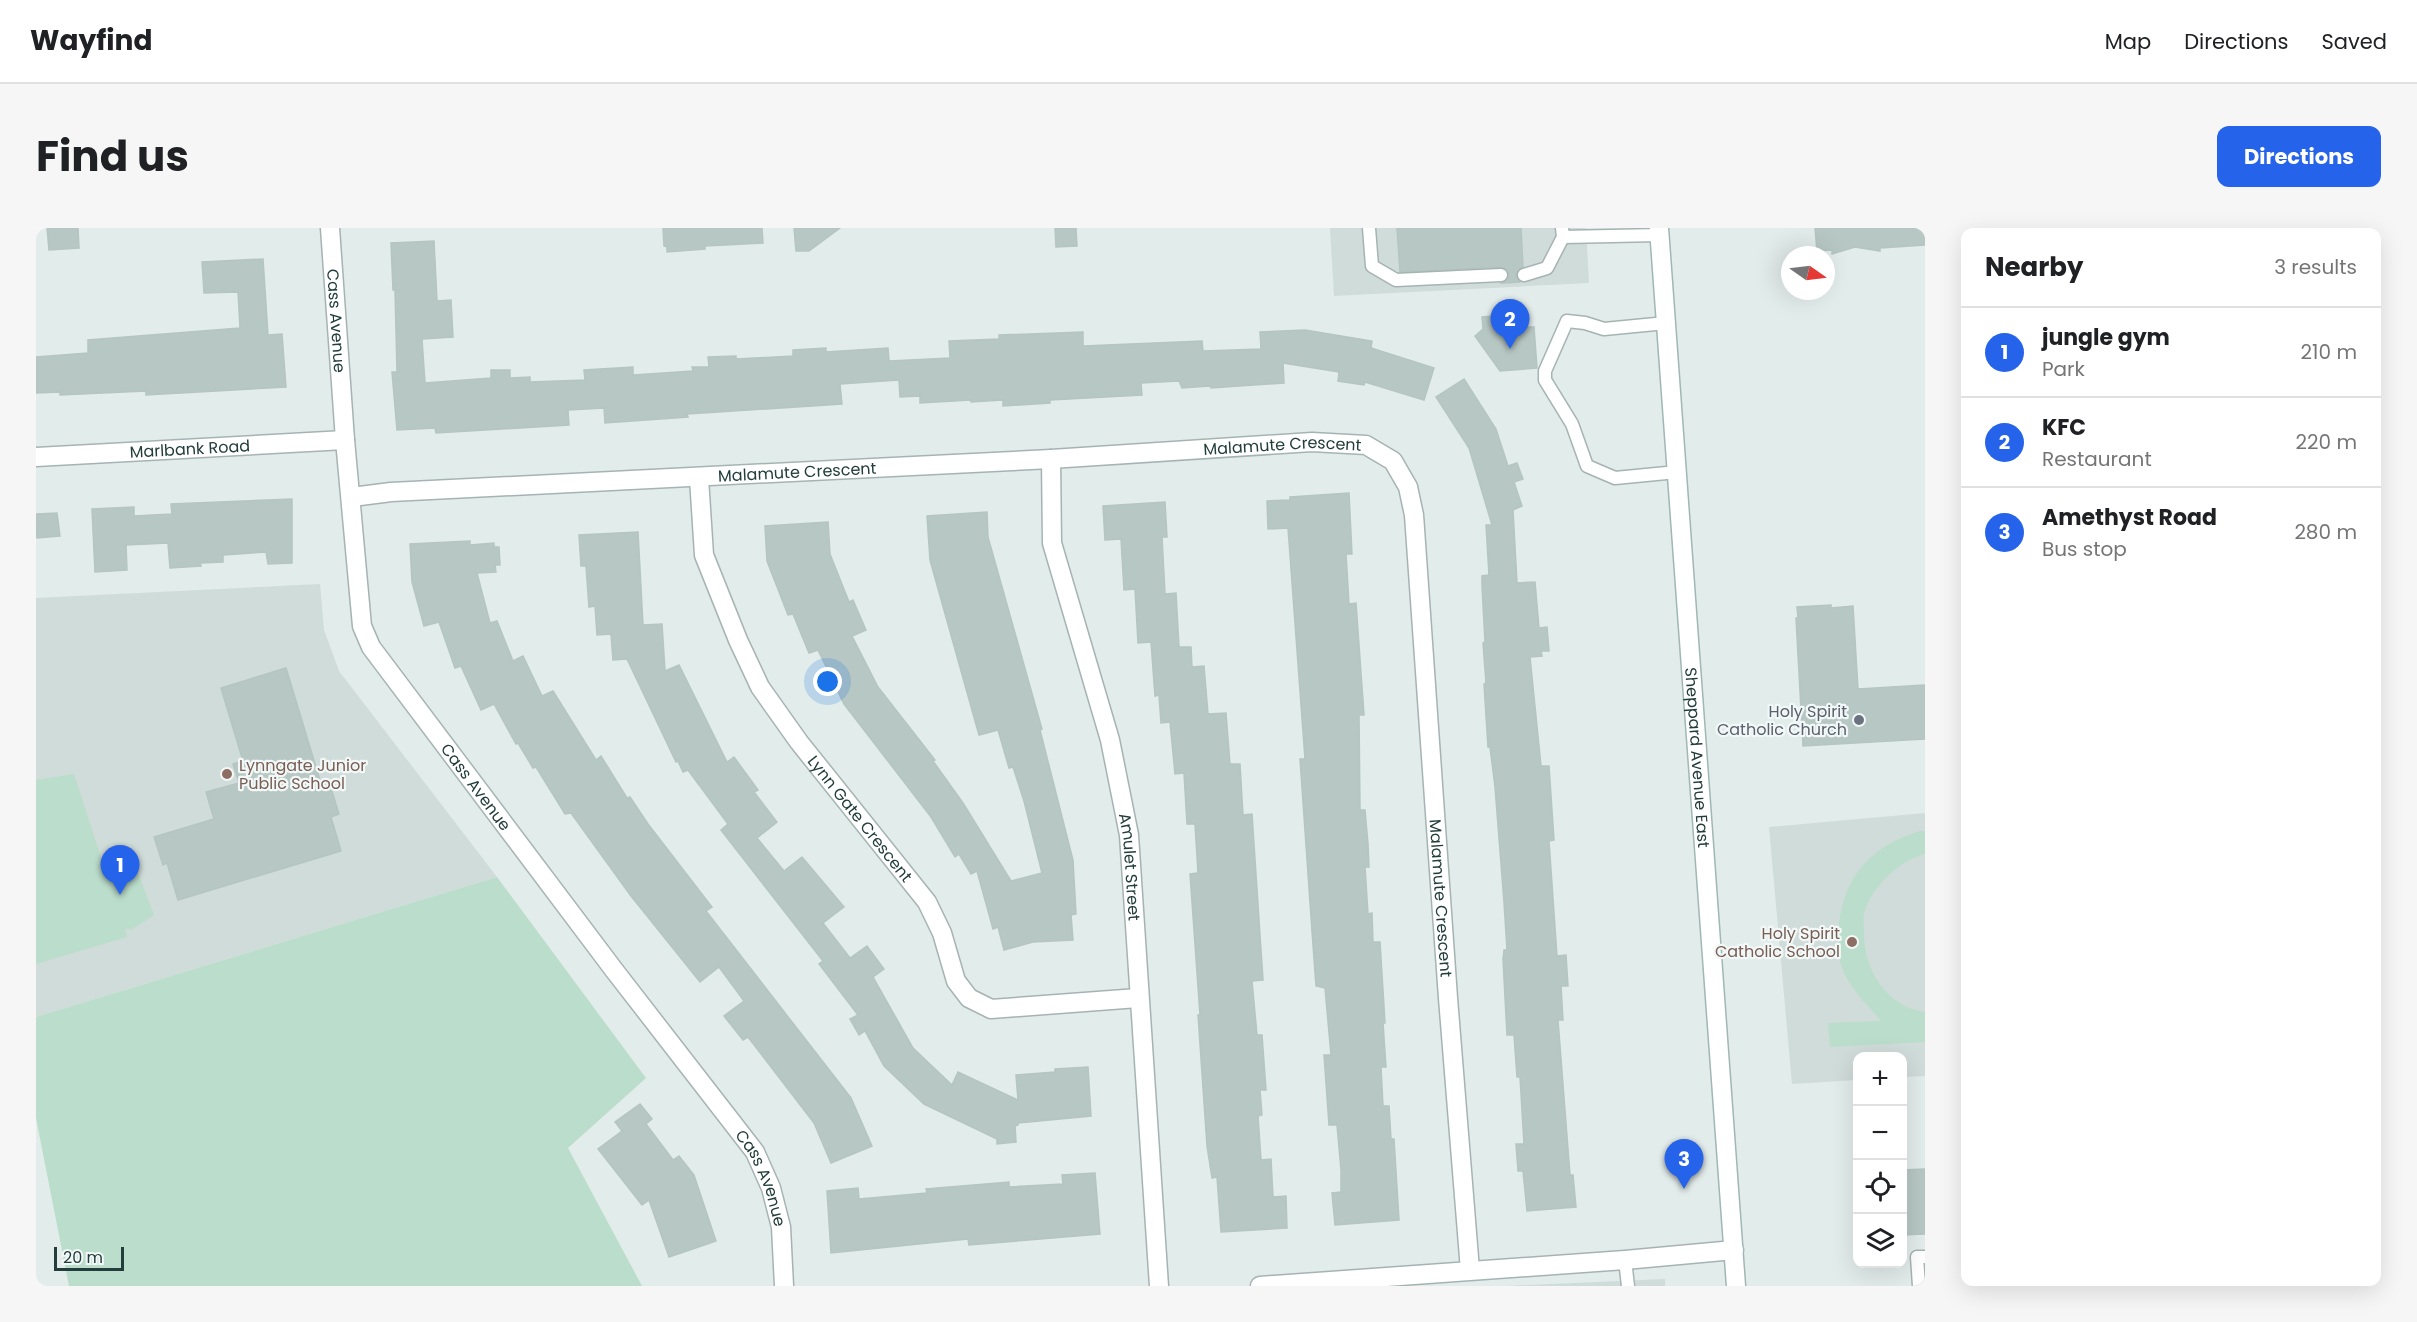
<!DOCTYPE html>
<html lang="en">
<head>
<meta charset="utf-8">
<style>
	body { margin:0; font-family:Poppins,sans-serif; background:#f6f6f6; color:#202124 }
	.controls { position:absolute; right:18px; bottom:18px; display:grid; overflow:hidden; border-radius:12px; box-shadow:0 6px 24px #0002 }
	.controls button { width:54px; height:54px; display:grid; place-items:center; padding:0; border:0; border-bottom:2px solid #e0e0e0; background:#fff; color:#202124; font:30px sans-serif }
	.compass { position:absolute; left:1745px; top:18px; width:54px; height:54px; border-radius:50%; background:#fff; box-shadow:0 6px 24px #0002; rotate:104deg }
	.scale { position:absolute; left:18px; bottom:15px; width:70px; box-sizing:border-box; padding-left:6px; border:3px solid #223d3b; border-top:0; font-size:16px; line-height:21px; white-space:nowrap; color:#223d3b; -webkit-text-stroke:4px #f2f8f7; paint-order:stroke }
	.you { position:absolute; left:792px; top:454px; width:21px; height:21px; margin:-15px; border:4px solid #fff; border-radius:50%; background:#1a73e8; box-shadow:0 0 0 9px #1a73e833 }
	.badge { display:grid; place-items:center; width:39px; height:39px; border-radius:50%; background:#2563eb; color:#fff; font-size:20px; font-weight:700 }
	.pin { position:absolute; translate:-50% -50px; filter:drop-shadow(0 2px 3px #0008) }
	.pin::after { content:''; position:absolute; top:32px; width:21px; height:18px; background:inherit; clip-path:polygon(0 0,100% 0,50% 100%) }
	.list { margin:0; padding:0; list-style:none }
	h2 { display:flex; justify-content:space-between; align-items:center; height:78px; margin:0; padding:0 24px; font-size:26px }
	h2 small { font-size:20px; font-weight:400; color:#757577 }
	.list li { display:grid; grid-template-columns:39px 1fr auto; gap:18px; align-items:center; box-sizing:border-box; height:90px; padding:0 24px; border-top:2px solid #e0e0e0 }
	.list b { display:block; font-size:22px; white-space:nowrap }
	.list p { margin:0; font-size:20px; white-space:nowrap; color:#757577 }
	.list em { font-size:20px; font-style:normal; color:#757577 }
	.icon { flex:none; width:33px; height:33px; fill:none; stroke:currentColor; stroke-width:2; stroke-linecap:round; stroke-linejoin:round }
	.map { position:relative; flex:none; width:1889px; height:1058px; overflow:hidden; border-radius:12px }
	header { display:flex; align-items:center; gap:36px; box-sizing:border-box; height:84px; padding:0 30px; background:#fff; border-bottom:2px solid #e0e0e0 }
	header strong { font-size:28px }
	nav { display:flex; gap:33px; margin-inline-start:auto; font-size:21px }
	.intro { display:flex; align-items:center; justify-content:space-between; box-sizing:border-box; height:144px; padding:0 36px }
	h1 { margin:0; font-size:42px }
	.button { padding:15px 27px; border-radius:12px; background:#2563eb; color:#fff; font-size:21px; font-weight:700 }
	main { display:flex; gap:36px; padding:0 36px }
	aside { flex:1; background:#fff; border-radius:12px; box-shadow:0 6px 24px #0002 }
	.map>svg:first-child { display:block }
	.built { fill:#d0dcd9 }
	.green { fill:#bbddcb }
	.building { fill:#b7c7c3; stroke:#b4c5c2; stroke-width:1.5 }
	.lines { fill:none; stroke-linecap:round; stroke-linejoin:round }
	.service-casing { stroke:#a5b4b2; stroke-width:15 }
	.minor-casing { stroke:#a5b4b2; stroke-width:21 }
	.secondary-casing { stroke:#a0b7b4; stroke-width:21 }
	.service { stroke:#fff; stroke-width:12 }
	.minor { stroke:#fff; stroke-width:18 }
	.secondary { stroke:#fff; stroke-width:18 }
	.worship-dot { fill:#6b7280; stroke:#f2f8f7; stroke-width:2 }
	.education-dot { fill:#8d6e63; stroke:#f2f8f7; stroke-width:2 }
	.labels { text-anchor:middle; stroke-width:4.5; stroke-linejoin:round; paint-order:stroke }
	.street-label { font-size:16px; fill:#223d3b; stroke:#f2f8f7 }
	.worship-label { font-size:16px; fill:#5b616d; stroke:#f2f8f7; text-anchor:end }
	.education-label { font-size:16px; fill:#785e54; stroke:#f2f8f7; text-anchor:start }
</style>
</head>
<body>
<header>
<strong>Wayfind</strong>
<nav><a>Map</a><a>Directions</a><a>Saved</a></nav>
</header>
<div class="intro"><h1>Find us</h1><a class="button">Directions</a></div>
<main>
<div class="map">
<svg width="1889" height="1058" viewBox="0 0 1889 1058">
	<rect width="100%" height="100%" fill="#e2ecea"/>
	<g class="built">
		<polygon points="1294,0 1550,0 1553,55 1298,68"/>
		<polygon points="284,356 288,402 303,443 461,649 0,789 0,370"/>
		<polygon points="1889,585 1889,848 1867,849 1866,828 1822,828 1821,852 1756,856 1733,599"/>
		<polygon points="1629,1051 1629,1058 1469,1058"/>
	</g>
	<g class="green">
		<polygon points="38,546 70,645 98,634 118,687 95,702 89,700 91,709 0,736 0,552"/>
		<path d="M 1884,603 L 1889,603 L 1889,626 C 1863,632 1835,660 1828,685 C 1827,691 1828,698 1828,704 C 1827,740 1850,779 1889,784 L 1889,814 L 1794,819 L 1792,795 L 1845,793 C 1831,776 1812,759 1805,737 C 1801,724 1802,710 1803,696 C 1809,646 1837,617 1884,603 Z"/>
		<polygon points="461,649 610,850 532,920 606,1058 33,1058 0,890 0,789"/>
	</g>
	<g class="building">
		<polygon points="11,0 42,0 43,20 13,22"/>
		<polygon points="627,0 726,0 727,15 669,18 669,21 631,24 631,19 628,18"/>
		<polygon points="758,0 804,0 773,23 760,23"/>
		<polygon points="1019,0 1040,0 1041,18 1020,19"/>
		<polygon points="1361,0 1485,0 1487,39 1482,41 1480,46 1484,54 1466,55 1472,51 1473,47 1472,42 1465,39 1364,44"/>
		<polygon points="1779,0 1889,0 1889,17 1844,20 1844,23 1819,19 1796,26 1796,22 1781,23"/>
		<polygon points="398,13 401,73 415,72 417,109 386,111 389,155 455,150 455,142 474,142 474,150 494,149 494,154 549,152 548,142 597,139 597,147 657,143 656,139 673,139 672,129 700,128 700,131 757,128 757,122 790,120 790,124 852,120 853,133 914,130 913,113 963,111 963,107 1047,104 1047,118 1166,113 1167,123 1225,121 1224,104 1269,102 1336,113 1335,120 1398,140 1388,172 1329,154 1328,157 1302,153 1303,144 1247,135 1248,155 1175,160 1174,158 1146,160 1143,153 1105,155 1106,167 1014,172 1014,175 967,178 967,172 935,174 935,172 884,175 884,168 864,169 863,152 804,156 806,176 651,186 652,189 569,195 568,180 532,182 533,197 400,205 399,200 361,202 356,144 361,144 359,62 357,62 355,15"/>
		<polygon points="227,31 232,107 246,106 250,159 110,167 110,163 24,167 24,164 0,165 0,129 52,125 52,112 204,100 202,64 168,65 166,34"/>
		<polygon points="1484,86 1485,99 1498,99 1501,140 1464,143 1439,108 1447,101 1446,89"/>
		<polygon points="1428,151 1460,201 1472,238 1481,235 1487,251 1478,254 1486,278 1477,282 1481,355 1499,354 1503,400 1511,399 1513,423 1505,423 1506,428 1494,429 1505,538 1513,538 1518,612 1513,613 1521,728 1530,727 1532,758 1525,758 1527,792 1522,792 1534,947 1537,947 1540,979 1491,983 1487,943 1482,943 1480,916 1488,916 1484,849 1481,849 1478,807 1471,807 1467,731 1468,722 1471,722 1468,674 1459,559 1454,519 1452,519 1448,456 1450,455 1447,415 1449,414 1446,358 1446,348 1453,347 1450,297 1456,297 1433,220 1400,169"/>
		<polygon points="1313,265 1316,326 1310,326 1313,376 1320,375 1328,487 1323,487 1324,582 1329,582 1332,616 1333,639 1329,639 1332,686 1336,685 1337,714 1344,714 1349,795 1347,795 1350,839 1345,839 1347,878 1353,878 1355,911 1358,911 1363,992 1299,997 1296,965 1305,964 1305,942 1301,897 1293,897 1288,827 1295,827 1289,760 1280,758 1276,703 1264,531 1269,531 1252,300 1232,301 1231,273 1254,272 1254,269"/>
		<polygon points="256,271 256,335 232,336 230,324 187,327 187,334 164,335 165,338 134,340 132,315 90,317 91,342 59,344 56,281 98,279 98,288 136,286 135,276"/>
		<polygon points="1129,274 1131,309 1126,309 1129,366 1140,365 1143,419 1155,419 1156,439 1168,438 1172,486 1190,485 1194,536 1204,536 1207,587 1216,586 1227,752 1216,753 1221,807 1226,807 1230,862 1224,862 1226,887 1222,888 1225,932 1235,931 1237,969 1250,968 1251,1000 1185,1004 1181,949 1176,950 1171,918 1162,787 1164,787 1154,646 1162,645 1159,596 1151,596 1148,545 1139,546 1134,494 1125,495 1123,467 1119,468 1115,414 1102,415 1099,361 1088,362 1085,311 1069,312 1067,278"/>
		<polygon points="951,284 952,309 1006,501 1004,502 1037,632 1040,686 1035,687 1037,712 997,714 968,722 962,699 957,701 941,643 935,646 923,626 919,629 895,589 808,476 782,422 773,425 757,386 752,387 731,333 729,298 792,294 794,326 813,374 817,372 830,402 816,408 842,459 899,532 897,533 927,575 975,653 1006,645 988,573 977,539 973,540 962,502 943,507 894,332 891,288"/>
		<polygon points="21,285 24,308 1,310 0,286"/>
		<polygon points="602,304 607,397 626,396 629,443 643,437 691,534 698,529 722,562 718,564 741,594 721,610 748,643 766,629 808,679 787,695 814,730 831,718 848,741 837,749 877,820 916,857 922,844 982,872 980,847 1019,844 1019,841 1052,839 1055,888 982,895 982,897 979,898 980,914 961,916 961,911 888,876 848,838 829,803 823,807 814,791 822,787 783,736 787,733 685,602 692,596 652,542 647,544 642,533 640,534 591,431 577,432 575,406 561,407 559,378 553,379 550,338 545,338 543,307"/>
		<polygon points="434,313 434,317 458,315 458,319 463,319 464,337 459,337 460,344 441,345 454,395 461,393 477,433 487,428 506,468 517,463 560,532 565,528 591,570 594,569 612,596 676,679 670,683 815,870 836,918 795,935 778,895 712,809 707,812 688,788 708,773 697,758 683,739 664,754 595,668 535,585 529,586 500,539 497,540 482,515 480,516 458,476 445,482 425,438 419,440 403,394 388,398 376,354 374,316"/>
		<polygon points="1795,377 1795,380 1817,378 1822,461 1889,457 1889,511 1767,518 1760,390 1762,390 1761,379"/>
		<polygon points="250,440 286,559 294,557 303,586 295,589 305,623 142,672 131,635 127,637 118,609 178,591 170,564 203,555 197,536 207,533 185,460"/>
		<polygon points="604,876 616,891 610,896 637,932 643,928 658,947 680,1013 633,1029 613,972 606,977 562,921 586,903 579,894"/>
		<polygon points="1889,941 1889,1006 1866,1007 1866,942"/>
		<polygon points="1059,945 1064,1006 933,1017 932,1011 795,1025 791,963 822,960 823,971 891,965 890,961 973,954 973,959 1027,956 1026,947"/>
	</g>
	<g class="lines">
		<defs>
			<g id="service">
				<polyline points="1333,0 1336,38 1360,52 1465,47"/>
				<polyline points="1526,0 1527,9 1623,7"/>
				<polyline points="1488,47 1511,40 1527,9"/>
				<polyline points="1630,95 1568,101 1549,95 1531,93 1509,143 1509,152 1536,196 1551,238 1579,250 1641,244"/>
				<polyline points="1589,1032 1592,1058"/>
				<polyline points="1883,1058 1881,1029 1889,1029"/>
			</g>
			<g id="minor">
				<path id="s1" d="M 294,0 L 309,212 L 326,398 L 335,419 L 578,742 L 719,924 L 735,960 L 745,999 L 748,1058"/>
				<path id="s2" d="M 0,229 L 309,212"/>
				<path id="s3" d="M 1015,231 L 1016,315 L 1074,512 L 1093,607 L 1123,1058"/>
				<path id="s4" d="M 663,250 L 668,327 L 702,412 L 724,459 L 763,514 L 891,674 L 906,705 L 920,753 L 933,770 L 955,781 L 1102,770"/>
				<path id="s5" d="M 316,269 L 355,264 L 1015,231 L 1276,214 L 1330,217 L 1357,233 L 1372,259 L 1378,287 L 1412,770 L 1434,1042"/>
				<polyline points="1224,1058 1589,1032 1698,1022"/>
			</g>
			<g id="secondary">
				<path id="s6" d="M 1623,0 L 1700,1058"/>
			</g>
		</defs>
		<use href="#service" class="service-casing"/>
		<use href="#minor" class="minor-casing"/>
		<use href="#secondary" class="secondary-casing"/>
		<use href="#service" class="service"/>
		<use href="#minor" class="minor"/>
		<use href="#secondary" class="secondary"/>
	</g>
	<circle class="worship-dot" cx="1823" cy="492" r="6"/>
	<g class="education-dot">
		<circle cx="191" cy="546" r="6"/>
		<circle cx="1816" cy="714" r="6"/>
	</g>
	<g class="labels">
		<g class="street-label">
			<text dy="6" stroke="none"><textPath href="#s1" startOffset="93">Cass Avenue</textPath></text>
			<text dy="6" stroke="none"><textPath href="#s2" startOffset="154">Marlbank Road</textPath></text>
			<text dy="6" stroke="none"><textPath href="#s5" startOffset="932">Malamute Crescent</textPath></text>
			<text dy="6" stroke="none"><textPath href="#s5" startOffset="446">Malamute Crescent</textPath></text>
			<text dy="6" stroke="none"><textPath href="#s6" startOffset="531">Sheppard Avenue East</textPath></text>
			<text dy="6" stroke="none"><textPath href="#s1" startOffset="597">Cass Avenue</textPath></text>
			<text dy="6" stroke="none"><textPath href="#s4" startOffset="386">Lynn Gate Crescent</textPath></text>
			<text dy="6" stroke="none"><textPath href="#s3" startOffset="418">Amulet Street</textPath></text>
			<text dy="6" stroke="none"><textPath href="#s5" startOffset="1490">Malamute Crescent</textPath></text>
			<text dy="6" stroke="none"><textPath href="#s1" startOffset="1083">Cass Avenue</textPath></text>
		</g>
		<g class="worship-label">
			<text x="1811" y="489">Holy Spirit<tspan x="1811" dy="18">Catholic Church</tspan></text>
		</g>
		<g class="education-label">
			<text x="203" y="543">Lynngate Junior<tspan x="203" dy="18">Public School</tspan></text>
			<text x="1804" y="711" text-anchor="end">Holy Spirit<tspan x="1804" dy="18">Catholic School</tspan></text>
		</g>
	</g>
</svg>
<div class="controls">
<button>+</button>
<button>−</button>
<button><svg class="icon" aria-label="locate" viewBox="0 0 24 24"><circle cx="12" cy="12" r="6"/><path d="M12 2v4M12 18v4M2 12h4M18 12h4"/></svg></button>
<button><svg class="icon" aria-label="layers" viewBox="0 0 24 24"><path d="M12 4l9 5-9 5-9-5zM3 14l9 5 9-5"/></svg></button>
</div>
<svg class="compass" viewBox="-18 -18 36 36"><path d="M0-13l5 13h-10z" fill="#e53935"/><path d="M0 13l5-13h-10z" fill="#757577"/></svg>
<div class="scale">20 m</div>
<div class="you"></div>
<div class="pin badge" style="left:84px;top:667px">1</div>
<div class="pin badge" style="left:1474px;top:121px">2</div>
<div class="pin badge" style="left:1648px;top:961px">3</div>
</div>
<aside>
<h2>Nearby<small>3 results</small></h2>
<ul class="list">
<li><span class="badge">1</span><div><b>jungle gym</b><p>Park</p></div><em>210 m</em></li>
<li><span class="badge">2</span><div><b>KFC</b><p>Restaurant</p></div><em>220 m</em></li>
<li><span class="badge">3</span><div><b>Amethyst Road</b><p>Bus stop</p></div><em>280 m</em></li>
</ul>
</aside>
</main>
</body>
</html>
